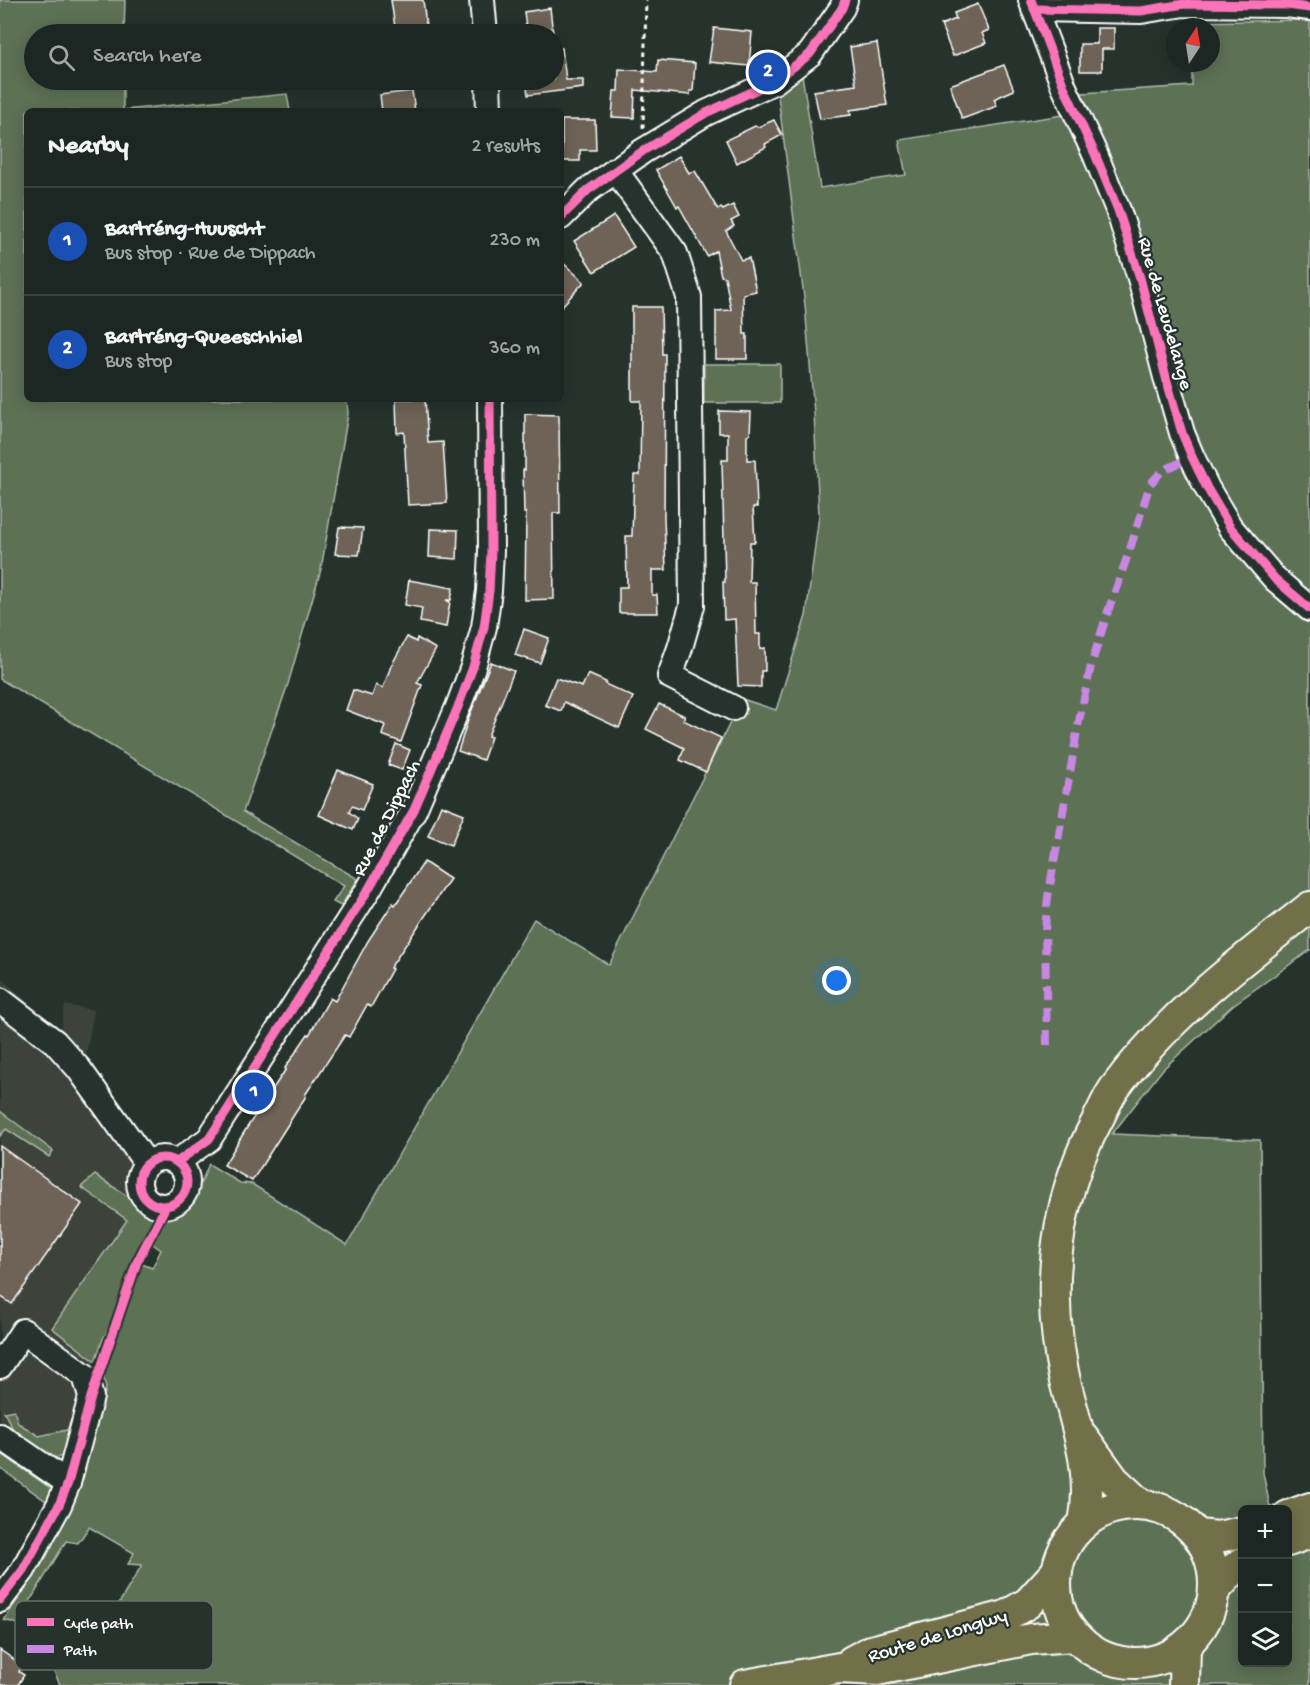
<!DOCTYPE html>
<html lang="en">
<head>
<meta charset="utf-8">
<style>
	body { margin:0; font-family:"Gochi Hand",sans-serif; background:#29322f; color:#f1f3f6 }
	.controls { position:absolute; right:18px; bottom:18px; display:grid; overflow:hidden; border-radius:9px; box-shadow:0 3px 15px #0003 }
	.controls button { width:54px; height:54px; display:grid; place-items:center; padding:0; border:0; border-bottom:2px solid #3a4340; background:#1c2622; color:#f1f3f6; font:30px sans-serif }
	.compass { position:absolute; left:1166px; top:18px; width:54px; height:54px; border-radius:50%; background:#1c2622; box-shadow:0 3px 15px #0003; rotate:12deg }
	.you { position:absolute; left:837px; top:981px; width:21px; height:21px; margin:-15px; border:4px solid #fff; border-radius:50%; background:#1a73e8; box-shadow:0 0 0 9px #1a73e833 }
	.badge { display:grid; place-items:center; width:39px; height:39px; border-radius:50%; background:#2563eb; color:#fff; font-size:20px; font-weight:700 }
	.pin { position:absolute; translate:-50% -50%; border:3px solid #fff; box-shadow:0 2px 6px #0006 }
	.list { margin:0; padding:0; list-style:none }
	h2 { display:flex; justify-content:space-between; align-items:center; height:78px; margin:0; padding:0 24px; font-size:26px }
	h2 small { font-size:20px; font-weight:400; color:#a0a5a5 }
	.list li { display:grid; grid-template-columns:39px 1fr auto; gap:18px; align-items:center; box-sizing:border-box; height:108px; padding:0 24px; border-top:2px solid #3a4340 }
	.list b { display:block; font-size:22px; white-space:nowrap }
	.list p { margin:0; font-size:20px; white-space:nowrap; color:#a0a5a5 }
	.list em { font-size:20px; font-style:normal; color:#a0a5a5 }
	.icon { flex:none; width:33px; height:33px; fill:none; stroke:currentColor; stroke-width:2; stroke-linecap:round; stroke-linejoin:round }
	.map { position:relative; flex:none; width:1310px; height:1685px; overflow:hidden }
	.search { position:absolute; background:#1c2622; box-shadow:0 3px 15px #0003; left:24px; top:24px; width:540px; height:66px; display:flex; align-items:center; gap:15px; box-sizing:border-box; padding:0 21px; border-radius:33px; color:#a0a5a5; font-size:22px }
	.panel { position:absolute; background:#1c2622; box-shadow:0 3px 15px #0003; left:24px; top:108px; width:540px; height:294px; border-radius:9px }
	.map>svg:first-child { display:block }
	.built { fill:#3c423a }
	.green { fill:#5d7154; stroke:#aeb8aa; stroke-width:1.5; fill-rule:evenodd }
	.building { fill:#6e6457; stroke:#fff; stroke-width:1.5 }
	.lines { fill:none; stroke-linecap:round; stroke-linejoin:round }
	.minor-casing { stroke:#fff; stroke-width:28 }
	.major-casing { stroke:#fff; stroke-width:34 }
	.path { stroke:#fff; stroke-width:3; stroke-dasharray:4.5 4.5; stroke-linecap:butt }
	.minor { stroke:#26332d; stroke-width:24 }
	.major { stroke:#726f4a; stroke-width:30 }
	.quiet { stroke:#c787e3; stroke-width:8; stroke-dasharray:15 8; stroke-linecap:butt }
	.cycleway-casing { stroke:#26332d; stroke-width:13 }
	.cycleway { stroke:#fb73b8; stroke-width:9 }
	.labels { text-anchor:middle; stroke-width:4.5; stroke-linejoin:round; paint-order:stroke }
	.street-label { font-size:20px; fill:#fff; stroke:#26332d }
	.key { fill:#26332d; stroke:#67706c; stroke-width:1.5 }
	.key-label { font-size:16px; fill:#fff }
</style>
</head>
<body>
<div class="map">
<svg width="1310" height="1685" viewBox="0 0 1310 1685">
	<rect width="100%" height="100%" fill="#26332d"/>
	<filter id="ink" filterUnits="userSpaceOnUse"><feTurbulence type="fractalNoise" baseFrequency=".0167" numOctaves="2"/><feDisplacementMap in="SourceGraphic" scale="12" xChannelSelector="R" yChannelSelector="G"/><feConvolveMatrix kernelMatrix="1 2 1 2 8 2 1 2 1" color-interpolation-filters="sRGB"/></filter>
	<g filter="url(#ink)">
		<polygon class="built" points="0,977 60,1032 65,1005 94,1010 86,1055 91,1060 144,1140 143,1148 130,1161 125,1179 129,1197 96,1175 82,1187 127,1220 52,1328 95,1361 69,1450 53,1490 0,1453 0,1136 6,1129 49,1157 53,1151 0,1111"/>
		<g class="green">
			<polygon points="0,0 125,0 124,34 34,34 34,80 123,80 123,110 287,94 290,111 27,111 27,291 26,305 27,305 27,399 347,399 348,414 321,569 288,684 243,812 358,879 341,906 333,902 344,886 0,679"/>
			<path d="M 1310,20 L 1310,950 L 1233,1005 L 1163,1069 L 1112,1134 L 1260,1140 L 1263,1473 L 1270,1507 L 1310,1492 L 1310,1685 L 60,1685 L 36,1630 L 54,1636 L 66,1665 L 85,1660 L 142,1565 L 128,1564 L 134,1553 L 89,1527 L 78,1543 L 66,1541 L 21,1616 L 31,1619 L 18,1624 L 4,1620 L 47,1556 L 74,1499 L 88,1458 L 106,1388 L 101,1366 L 105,1367 L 142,1264 L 152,1268 L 161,1250 L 153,1244 L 168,1215 C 194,1210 199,1186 209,1164 L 240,1183 L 252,1184 L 347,1245 L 534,919 L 609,965 L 742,699 L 776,710 L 806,616 L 819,515 L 814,413 L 805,305 L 777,88 L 802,75 L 820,188 L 906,175 L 899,140 L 1063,115 L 1081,93 L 1192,86 L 1192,63 L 1211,63 L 1211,27 L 1191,27 L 1191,22 ZM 1242,1510 L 1288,1510 L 1288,1662 L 1242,1662 Z"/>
			<rect x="704" y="364" width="76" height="39"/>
			<polygon points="0,1111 53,1151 49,1157 6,1129 0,1136"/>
			<polygon points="95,1175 129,1197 142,1211 154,1215 146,1238 137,1253 123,1286 121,1303 103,1339 95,1361 52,1328 127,1220 81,1187"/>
			<polygon points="81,1396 69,1450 63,1456 54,1458 46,1456 14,1431 4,1412 14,1410 18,1423 39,1436 67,1430"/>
			<polygon points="0,1453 53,1490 52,1502 46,1501 0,1468"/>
		</g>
		<g class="building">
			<polygon points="391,0 423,0 427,34 396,34"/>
			<polygon points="978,4 989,30 982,33 986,43 953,56 941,25 956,19 954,13"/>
			<polygon points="550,8 553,34 527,34 524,12"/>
			<polygon points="714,28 752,32 749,66 709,62"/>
			<polygon points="1097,28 1114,28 1114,49 1102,49 1102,71 1080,71 1080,44 1097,44"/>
			<polygon points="877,43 887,105 850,110 851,115 820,119 814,91 856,85 850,47"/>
			<polygon points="562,48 566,80 583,80 583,88 528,95 526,80 554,80 554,49"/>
			<polygon points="658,60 695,63 693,91 690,91 690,95 635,90 634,118 612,117 614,91 618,91 619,69 657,72"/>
			<polygon points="1004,65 1014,90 994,99 997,106 962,119 950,85"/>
			<polygon points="412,91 415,111 382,111 380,95"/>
			<polygon points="562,120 595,120 596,150 580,150 580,161 562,161"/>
			<polygon points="774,120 782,135 765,144 766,147 737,163 726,140 755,126 758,127"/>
			<polygon points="679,156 689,173 695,171 718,210 721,208 723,210 733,205 739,217 731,221 734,226 726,231 741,260 749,258 756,291 743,294 744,334 747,334 747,359 716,359 716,311 731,310 725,277 721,276 716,251 707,256 679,206 677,207 656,170"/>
			<polygon points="614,216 634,247 594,272 574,241"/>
			<polygon points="561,261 584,282 561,307"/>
			<polygon points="632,307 661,307 662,354 665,354 664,518 666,570 652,570 652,595 657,595 658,613 619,613 619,587 627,587 626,536 632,536 634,475 640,475 641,401 632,401"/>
			<polygon points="396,399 425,399 428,443 443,442 447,503 408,505 404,432 397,433"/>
			<polygon points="719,411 751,412 750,434 747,435 747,460 755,460 757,507 753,507 755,542 750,542 749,582 755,582 756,634 760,634 760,649 765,648 765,671 761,671 761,687 738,686 735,619 724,620 723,582 725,582 722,460 728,460 728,433 719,433"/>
			<polygon points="525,414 559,415 560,513 553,513 554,599 525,600 526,513 524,513 523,470 525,470"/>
			<polygon points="339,527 363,528 359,555 335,554"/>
			<polygon points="430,529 458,530 457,559 429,557"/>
			<polygon points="409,580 453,588 451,600 446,600 450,602 446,627 420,622 422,608 405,605"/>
			<polygon points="524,629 549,638 540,663 515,655"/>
			<polygon points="407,637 416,642 417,638 436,649 417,683 422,685 401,742 382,735 385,725 346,710 353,690 372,696 376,685 383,688 391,666"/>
			<polygon points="491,662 514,671 488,736 491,737 483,760 458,751 469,717"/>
			<polygon points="588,674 606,682 605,684 633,697 619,728 564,702 561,711 545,705 556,678 582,687"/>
			<polygon points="659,704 685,716 683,720 721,738 706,772 680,760 684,748 646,729"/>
			<polygon points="396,744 410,750 402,770 388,765"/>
			<polygon points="338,770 373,784 362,810 352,806 349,812 358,819 353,830 319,815"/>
			<polygon points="441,805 464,814 451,845 428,836"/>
			<polygon points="424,862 450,879 390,968 392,969 371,1007 367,1005 349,1037 345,1035 305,1095 306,1096 252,1181 224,1165 248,1126 286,1069 285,1068 308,1034 309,1035 330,998 335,1001 368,941 393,903 395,905"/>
			<polygon points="0,1146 82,1204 12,1304 0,1296"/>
			<polygon points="0,1650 22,1665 19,1672 24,1675 18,1685 0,1685"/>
		</g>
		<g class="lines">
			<defs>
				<g id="minor">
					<polyline points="482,0 485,34"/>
					<polyline points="1031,0 1064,87 1095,154 1118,210 1140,278 1167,381 1182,433 1192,457 1207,488 1230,527 1275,579 1310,609"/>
					<polyline points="1034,9 1141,11 1184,4 1287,5 1310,8"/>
					<polyline points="488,80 489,111"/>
					<polyline points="615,170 675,253 689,297 692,606 680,648 670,676 733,708"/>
					<polyline points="561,217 588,190 643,151 706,113 775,81 810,54 842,8 845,0"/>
					<polyline points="0,1000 55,1042 79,1069 147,1164"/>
					<circle cx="163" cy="1182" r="24"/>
					<polyline points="177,1162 209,1139 368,890 414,810 458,707 473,667 484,627 489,591 491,551 490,399"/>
					<polyline points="0,1366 23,1331 85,1376 91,1397 68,1483 59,1505 23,1570 0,1600"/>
					<polyline points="0,1436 68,1483"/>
				</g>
				<g id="major">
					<polyline points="1083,1437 1114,1480 1141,1505"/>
					<circle cx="1135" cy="1584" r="79"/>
					<polyline points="1288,1516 1310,1508"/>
					<path d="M 1084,1523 C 1094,1472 1077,1429 1065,1381 C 1062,1368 1060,1354 1058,1341 C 1048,1265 1061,1188 1097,1121 C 1103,1110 1107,1099 1114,1089 C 1168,1016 1240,962 1310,907"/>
					<polyline points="1198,1535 1218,1537 1242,1532"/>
					<polyline points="1288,1541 1310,1533"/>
					<polyline points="1214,1591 1235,1568 1242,1563"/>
					<polyline points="852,1661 871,1651 1006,1616 1028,1603 1057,1571"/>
					<polyline points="745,1685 839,1668 877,1670 1031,1639 1075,1636"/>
					<polyline points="1184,1685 1185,1646"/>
				</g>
			</defs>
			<use href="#minor" class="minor-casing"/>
			<use href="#major" class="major-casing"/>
			<polyline class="path" points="643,128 646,0"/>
			<use href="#minor" class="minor"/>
			<use href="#major" class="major"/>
			<polyline class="quiet" points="1047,1045 1045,929 1048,897 1079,721 1091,666 1106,617 1131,546 1150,484 1162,471 1192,457"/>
			<defs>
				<g id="cycleway">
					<polyline points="1031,0 1064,87 1095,154 1118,210 1140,278 1167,381 1182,433 1192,457 1207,488 1230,527 1275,579 1310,609"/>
					<polyline points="1034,9 1141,11 1184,4 1287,5 1310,8"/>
					<polyline points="561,217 588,190 643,151 706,113 775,81 810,54 842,8 845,0"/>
					<circle cx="163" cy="1182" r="24"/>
					<polyline points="177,1162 209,1139 368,890 414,810 458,707 473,667 484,627 489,591 491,551 490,399"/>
					<polyline points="0,1600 23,1570 59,1505 68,1483 91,1397 137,1262 166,1206"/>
				</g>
			</defs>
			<use href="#cycleway" class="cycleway-casing"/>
			<use href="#cycleway" class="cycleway"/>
		</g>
	</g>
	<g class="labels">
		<g class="street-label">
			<text transform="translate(1167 313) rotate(74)" y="7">Rue de Leudelange</text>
			<text transform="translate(385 817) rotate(-63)" y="7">Rue de Dippach</text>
			<text transform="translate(937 1634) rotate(-17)" y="7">Route de Longwy</text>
		</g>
	</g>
	<rect x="15" y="1601" width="198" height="69" rx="9" class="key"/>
	<rect x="27" y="1618" width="27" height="8" fill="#fb73b8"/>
	<rect x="27" y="1645" width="27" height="8" fill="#c787e3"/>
	<g class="key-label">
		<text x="64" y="1628">Cycle path</text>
		<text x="64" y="1655">Path</text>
	</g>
</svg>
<div class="controls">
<button>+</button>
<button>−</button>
<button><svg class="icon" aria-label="layers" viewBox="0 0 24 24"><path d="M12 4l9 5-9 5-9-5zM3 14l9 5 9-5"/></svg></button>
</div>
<svg class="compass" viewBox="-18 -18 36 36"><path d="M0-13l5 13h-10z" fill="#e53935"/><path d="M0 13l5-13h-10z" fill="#a0a5a5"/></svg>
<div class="you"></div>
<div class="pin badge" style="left:254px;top:1092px;background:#1a4fb4">1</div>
<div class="pin badge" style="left:768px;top:72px;background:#1a4fb4">2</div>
<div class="search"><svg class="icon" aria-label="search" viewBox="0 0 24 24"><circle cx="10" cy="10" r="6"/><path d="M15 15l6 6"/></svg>Search here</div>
<section class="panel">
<h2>Nearby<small>2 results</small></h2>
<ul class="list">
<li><span class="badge" style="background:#1a4fb4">1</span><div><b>Bartréng-Huuscht</b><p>Bus stop · Rue de Dippach</p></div><em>230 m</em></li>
<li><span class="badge" style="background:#1a4fb4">2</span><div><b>Bartréng-Queeschhiel</b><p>Bus stop</p></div><em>360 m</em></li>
</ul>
</section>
</div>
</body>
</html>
